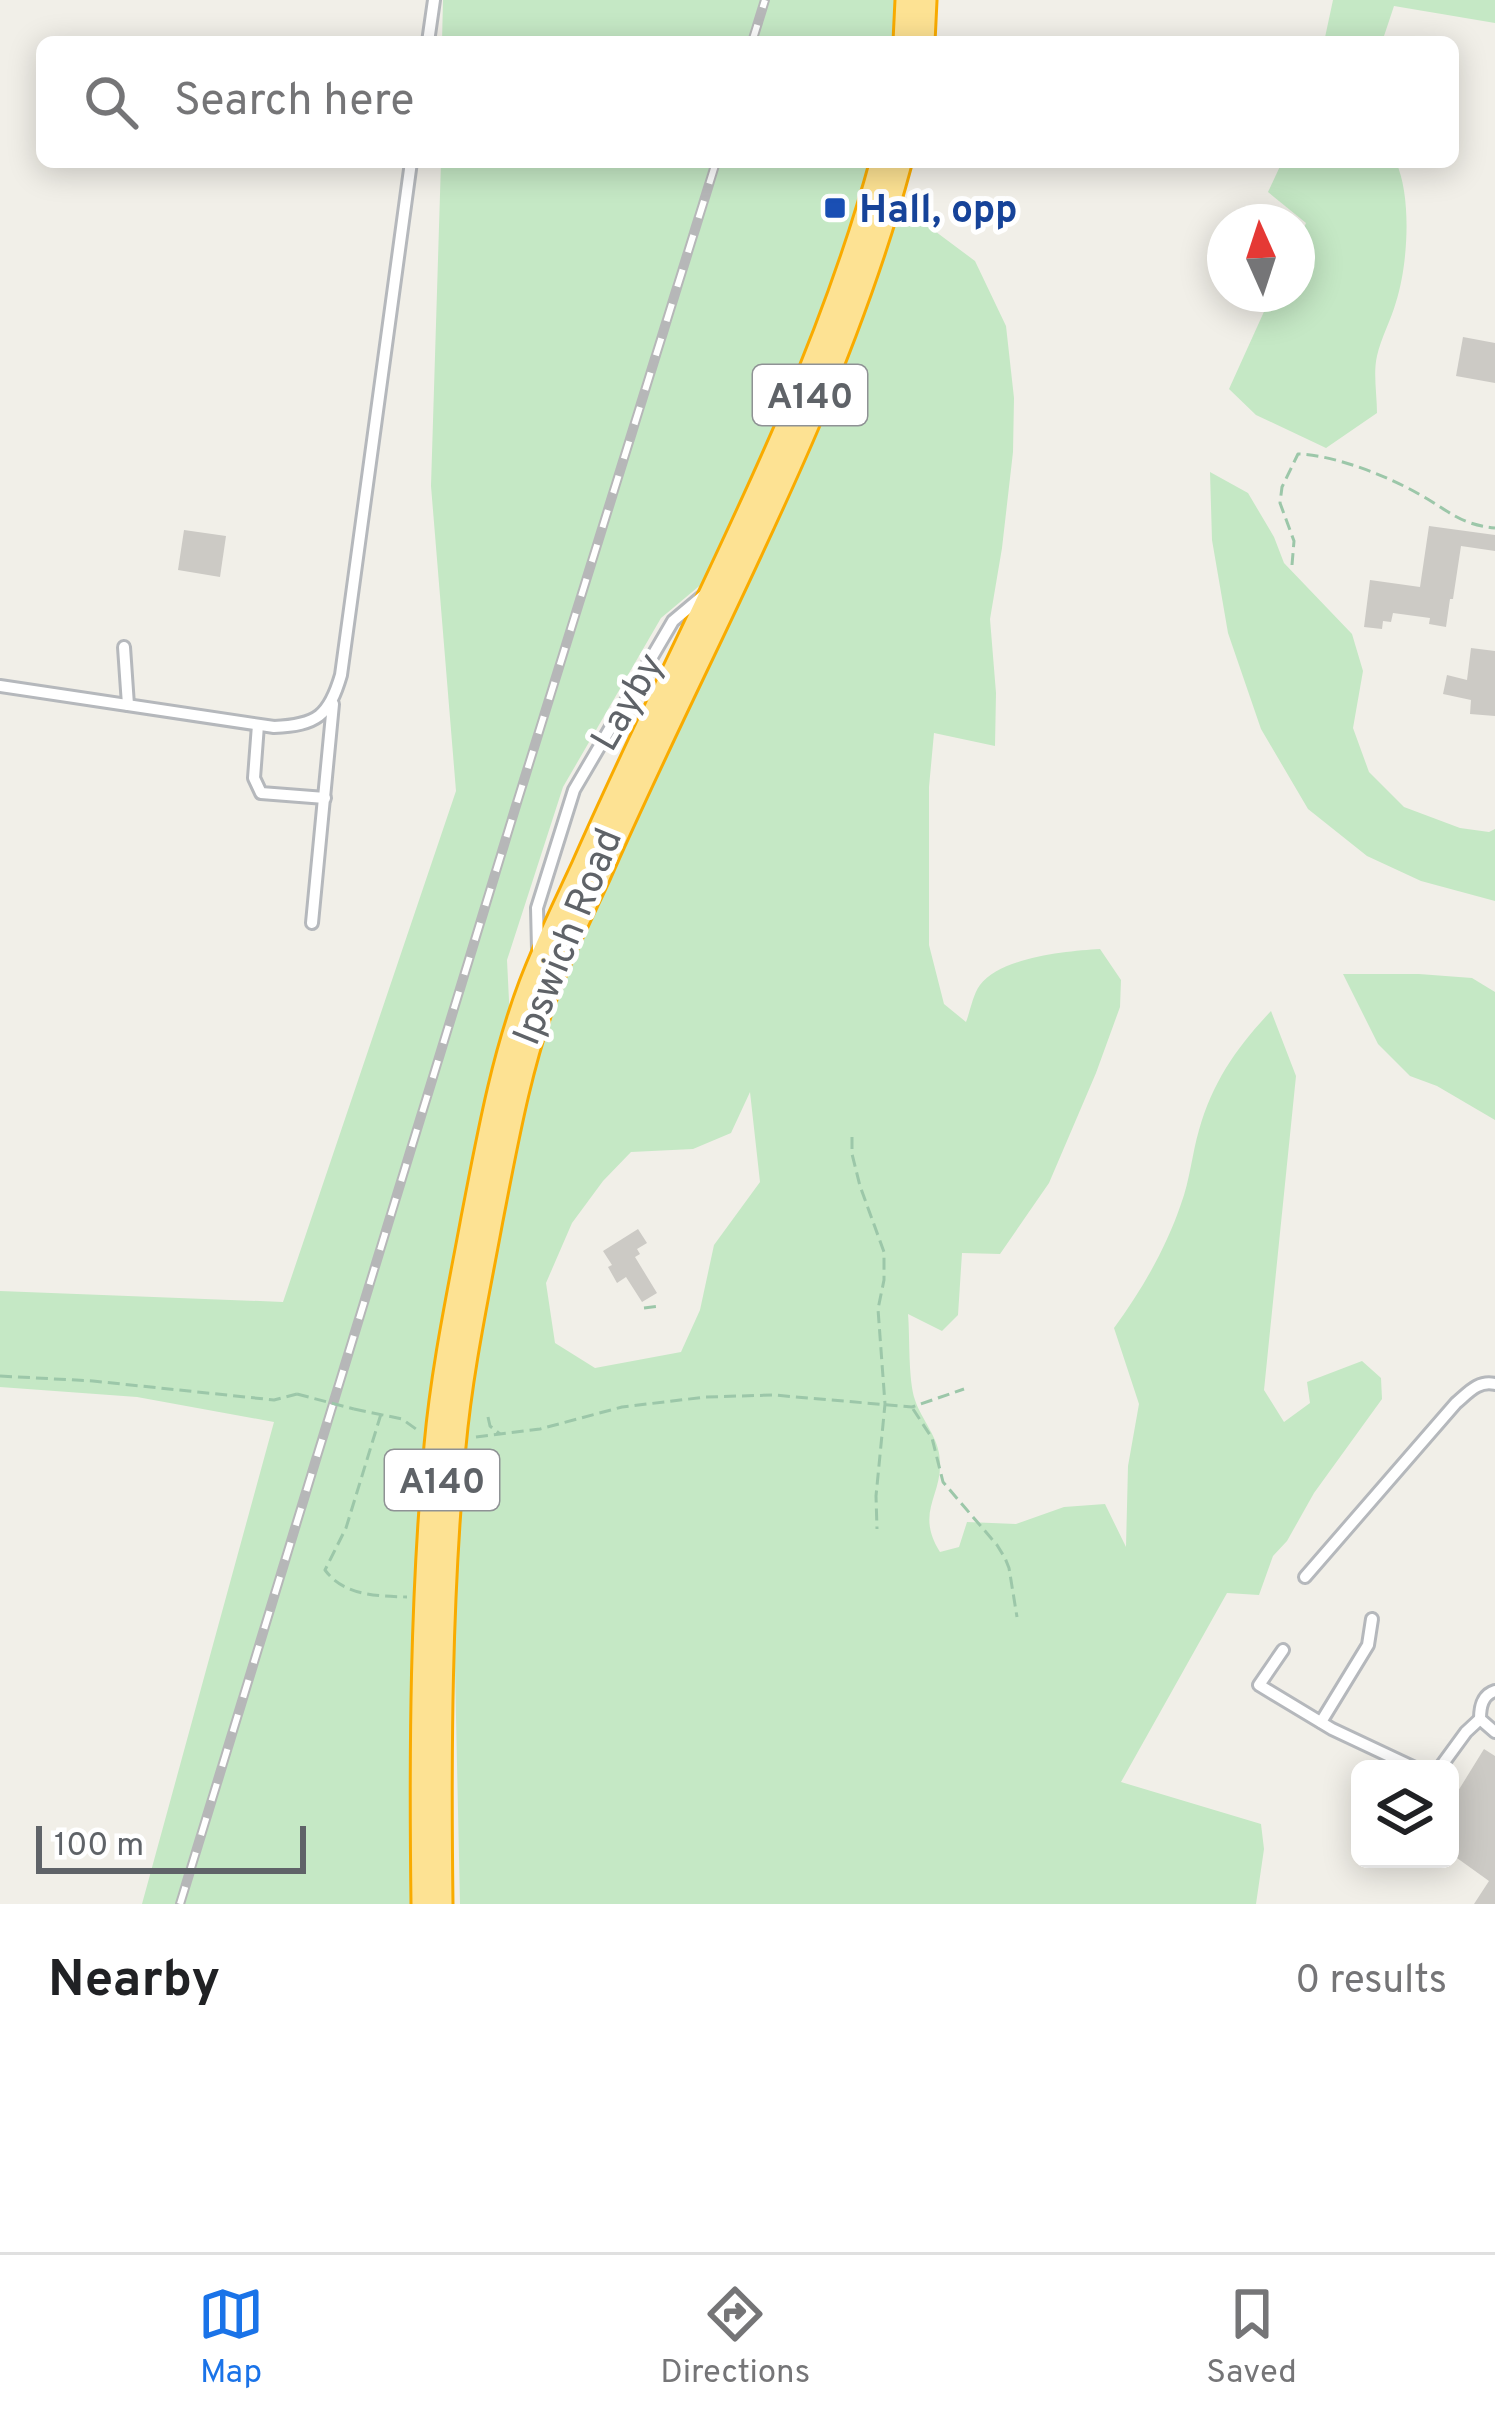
<!DOCTYPE html>
<html lang="en">
<head>
<meta charset="utf-8">
<style>
	body { margin:0; font-family:Overpass,sans-serif; background:#f6f6f6; color:#202124 }
	.controls { position:absolute; right:36px; bottom:36px; display:grid; overflow:hidden; border-radius:18px; box-shadow:0 6px 30px #0003 }
	.controls button { width:108px; height:108px; display:grid; place-items:center; padding:0; border:0; border-bottom:3px solid #e0e0e0; background:#fff; color:#202124; font:60px sans-serif }
	.compass { position:absolute; left:1207px; top:204px; width:108px; height:108px; border-radius:50%; background:#fff; box-shadow:0 6px 30px #0003; rotate:357deg }
	.scale { position:absolute; left:36px; bottom:30px; width:270px; box-sizing:border-box; padding-left:12px; border:6px solid #5f6368; border-top:0; font-size:33px; line-height:42px; white-space:nowrap; color:#5f6368; -webkit-text-stroke:9px #fff; paint-order:stroke }
	.list { margin:0; padding:0; list-style:none }
	h2 { display:flex; justify-content:space-between; align-items:center; height:156px; margin:0; padding:0 48px; font-size:51px }
	h2 small { font-size:39px; font-weight:400; color:#757577 }
	.icon { flex:none; width:66px; height:66px; fill:none; stroke:currentColor; stroke-width:2; stroke-linecap:round; stroke-linejoin:round }
	.map { position:relative; flex:none; width:1495px; height:1904px; overflow:hidden }
	.search { position:absolute; background:#fff; box-shadow:0 6px 30px #0003; left:36px; right:36px; top:36px; height:132px; display:flex; align-items:center; gap:30px; box-sizing:border-box; padding:0 42px; border-radius:18px; color:#757577; font-size:45px }
	.sheet { height:348px; background:#fff }
	nav { display:flex; justify-content:space-around; align-items:center; box-sizing:border-box; height:168px; border-top:3px solid #e0e0e0; background:#fff; font-size:33px; color:#757577 }
	nav a { display:grid; justify-items:center; gap:6px }
	nav .on { color:#1a73e8 }
	.map>svg:first-child { display:block }
	.green { fill:#c5e8c5; fill-rule:evenodd }
	.building { fill:#cccac5 }
	.lines { fill:none; stroke-linecap:round; stroke-linejoin:round }
	.lane-casing { stroke:#b5b8bc; stroke-width:16 }
	.highway-casing { stroke:#f9ab00; stroke-width:45 }
	.path { stroke:#9cc7a9; stroke-width:3; stroke-dasharray:12 6; stroke-linecap:butt }
	.lane { stroke:#fff; stroke-width:10 }
	.highway { stroke:#fde293; stroke-width:39 }
	.rail-casing { stroke:#b6b7b8; stroke-width:10 }
	.rail { stroke:#fff; stroke-width:6; stroke-dasharray:18; stroke-linecap:butt }
	.path-bridge { stroke:#9cc7a9; stroke-width:3; stroke-dasharray:12 6; stroke-linecap:butt }
	.transit-dot { fill:#1a4fb4; stroke:#fff; stroke-width:4.5 }
	.labels { text-anchor:middle; stroke-width:10; stroke-linejoin:round; paint-order:stroke }
	.shield { fill:#fff; stroke:#8f9295; stroke-width:3 }
	.shield-label { font-size:36px; font-weight:bold; fill:#5f6368 }
	.transit-label { font-size:39px; font-weight:bold; fill:#164399; stroke:#fff; text-anchor:start }
	.street-label { font-size:39px; fill:#5f6368; stroke:#fff }
</style>
</head>
<body>
<div class="map">
<svg width="1495" height="1904" viewBox="0 0 1495 1904">
	<rect width="100%" height="100%" fill="#f1efe8"/>
	<g class="green">
		<polygon points="443,0 905,0 900,42 442,42"/>
		<polygon points="1333,0 1495,0 1495,23 1394,6 1382,42 1324,42"/>
		<polygon points="441,162 876,162 862,216 716,572 661,618 563,787 507,960 511,1041 477,1200 417,1904 142,1904 274,1422 137,1397 0,1387 0,1291 283,1302 456,791 431,486"/>
		<path d="M 1282,162 L 1396,162 C 1412,197 1408,265 1396,302 C 1391,320 1381,338 1377,356 C 1373,373 1377,395 1377,413 L 1326,448 L 1256,415 L 1229,389 L 1272,294 L 1297,294 L 1297,243 L 1306,223 L 1268,192 Z"/>
		<path d="M 916,217 L 975,261 L 1006,326 L 1014,398 L 1013,452 L 1002,548 L 990,619 L 996,693 L 995,746 L 934,733 L 929,787 L 929,945 L 944,1004 L 966,1022 C 970,1012 973,994 980,985 C 1001,957 1067,951 1100,949 L 1121,980 L 1120,1007 L 1096,1073 L 1049,1183 L 1000,1254 L 962,1253 L 958,1315 L 942,1331 L 908,1314 C 910,1337 908,1380 915,1400 C 922,1421 939,1437 940,1461 C 942,1497 915,1512 940,1552 L 959,1547 L 967,1522 L 1016,1524 L 1064,1507 L 1105,1504 L 1126,1547 L 1128,1466 L 1139,1404 L 1114,1328 C 1142,1290 1166,1248 1181,1204 C 1190,1180 1192,1154 1199,1130 C 1213,1081 1237,1047 1271,1011 L 1296,1076 L 1264,1390 L 1284,1422 L 1310,1403 L 1307,1382 L 1362,1361 L 1381,1378 L 1382,1399 L 1314,1493 L 1287,1541 L 1273,1556 L 1259,1595 L 1227,1593 L 1121,1782 L 1261,1824 L 1264,1849 L 1256,1904 L 460,1904 L 452,1529 L 454,1447 L 529,1042 L 886,220 ZM 750,1092 L 760,1182 L 714,1245 L 700,1310 L 681,1352 L 595,1368 L 555,1343 L 546,1283 L 572,1223 L 603,1181 L 631,1152 L 693,1149 L 731,1133 Z"/>
		<polygon points="1210,472 1248,493 1274,537 1284,563 1352,634 1363,671 1353,728 1369,772 1404,807 1460,828 1489,832 1495,829 1495,901 1421,881 1367,856 1308,809 1261,729 1228,633 1212,540"/>
		<polygon points="1343,974 1419,974 1472,978 1495,992 1495,1120 1437,1086 1410,1076 1378,1044"/>
	</g>
	<g class="building">
		<polygon points="1463,337 1495,343 1495,383 1456,376"/>
		<polygon points="1429,526 1495,535 1495,551 1461,546 1453,599 1450,599 1446,627 1429,624 1430,618 1393,613 1391,622 1383,621 1382,629 1364,627 1370,580 1420,587"/>
		<polygon points="184,530 226,536 220,577 178,570"/>
		<polygon points="1471,648 1495,651 1495,716 1470,714 1471,700 1443,694 1447,675 1467,680"/>
		<polygon points="638,1229 647,1243 637,1249 640,1254 635,1257 657,1293 642,1302 626,1277 617,1283 608,1267 612,1265 603,1251"/>
		<polygon points="1484,1749 1495,1756 1495,1904 1474,1904 1489,1881 1450,1853 1450,1804"/>
	</g>
	<g class="lines">
		<defs>
			<g id="lane">
				<polyline points="428,42 434,0"/>
				<polyline points="124,647 128,705"/>
				<path d="M 0,686 L 274,727 C 317,725 329,716 341,675 L 411,162"/>
				<polyline points="258,725 254,778 261,793 325,798"/>
				<polyline points="312,923 333,704"/>
				<polyline points="538,949 537,908 574,790 673,621 704,595"/>
				<path d="M 1305,1577 L 1456,1403 C 1468,1393 1478,1380 1495,1384"/>
				<polyline points="1283,1650 1259,1685 1332,1729 1417,1769"/>
				<path d="M 1495,1691 C 1482,1695 1480,1707 1480,1719 L 1495,1732"/>
				<polyline points="1321,1722 1368,1645 1372,1619"/>
				<polyline points="1439,1769 1466,1732 1480,1719"/>
			</g>
			<g id="highway">
				<polyline points="914,42 916,0"/>
				<path d="M 432,1904 C 430,1751 431,1598 445,1446 C 452,1369 468,1295 482,1219 C 497,1142 511,1062 539,988 C 554,948 573,910 591,871 C 693,638 825,408 891,162"/>
			</g>
		</defs>
		<use href="#lane" class="lane-casing"/>
		<use href="#highway" class="highway-casing"/>
		<g class="path">
			<path d="M 1292,565 L 1294,541 L 1280,503 L 1282,487 L 1298,454 C 1334,455 1385,475 1417,493 C 1449,510 1457,524 1495,528"/>
			<polyline points="852,1137 852,1154 860,1186 884,1252 884,1280 878,1309 885,1404 876,1496 877,1529"/>
			<polyline points="644,1308 660,1306"/>
			<polyline points="0,1376 93,1381 274,1400 297,1394"/>
			<polyline points="354,1409 402,1419 416,1429"/>
			<polyline points="913,1409 932,1438 943,1482 997,1545 1005,1558 1009,1568 1017,1617"/>
			<path d="M 381,1414 L 346,1528 L 325,1570 C 344,1596 377,1596 407,1597"/>
			<polyline points="488,1417 490,1426 500,1434"/>
			<polyline points="476,1437 540,1429 622,1407 706,1397 774,1395 912,1407 964,1389"/>
		</g>
		<use href="#lane" class="lane"/>
		<use href="#highway" class="highway"/>
		<defs>
			<g id="rail">
				<polyline points="752,42 765,0"/>
				<polyline points="180,1904 515,809 716,162"/>
			</g>
		</defs>
		<use href="#rail" class="rail-casing"/>
		<use href="#rail" class="rail"/>
		<polyline class="path-bridge" points="297,1394 354,1409"/>
	</g>
	<rect class="transit-dot" x="823" y="196" width="24" height="24" rx="6"/>
	<g class="labels">
		<g class="shield">
			<rect x="753" y="365" width="114" height="60" rx="9"/>
			<rect x="385" y="1450" width="114" height="60" rx="9"/>
		</g>
		<g class="shield-label">
			<text x="810" y="408">A140</text>
			<text x="442" y="1493">A140</text>
		</g>
		<g class="transit-label">
			<text x="859" y="222">Hall, opp</text>
		</g>
		<g class="street-label">
			<text transform="translate(626 701) rotate(-60)" y="14">Layby</text>
			<text transform="translate(566 936) rotate(-68)" y="14">Ipswich Road</text>
		</g>
	</g>
</svg>
<div class="controls">
<button><svg class="icon" aria-label="layers" viewBox="0 0 24 24"><path d="M12 4l9 5-9 5-9-5zM3 14l9 5 9-5"/></svg></button>
</div>
<svg class="compass" viewBox="-18 -18 36 36"><path d="M0-13l5 13h-10z" fill="#e53935"/><path d="M0 13l5-13h-10z" fill="#757577"/></svg>
<div class="scale">100 m</div>
<div class="search"><svg class="icon" aria-label="search" viewBox="0 0 24 24"><circle cx="10" cy="10" r="6"/><path d="M15 15l6 6"/></svg>Search here</div>
</div>
<section class="sheet">
<h2>Nearby<small>0 results</small></h2>
<ul class="list">
</ul>
</section>
<nav>
<a class="on"><svg class="icon" aria-label="map" viewBox="0 0 24 24"><path d="M3 6l6-2 6 2 6-2v14l-6 2-6-2-6 2zM9 4v14M15 6v14"/></svg>Map</a>
<a><svg class="icon" aria-label="directions" viewBox="0 0 24 24"><path d="M12 3l9 9-9 9-9-9zM9 14v-3h6M13 9l2 2-2 2"/></svg>Directions</a>
<a><svg class="icon" aria-label="saved" viewBox="0 0 24 24"><path d="M7 4h10v16l-5-4-5 4z"/></svg>Saved</a>
</nav>
</body>
</html>
